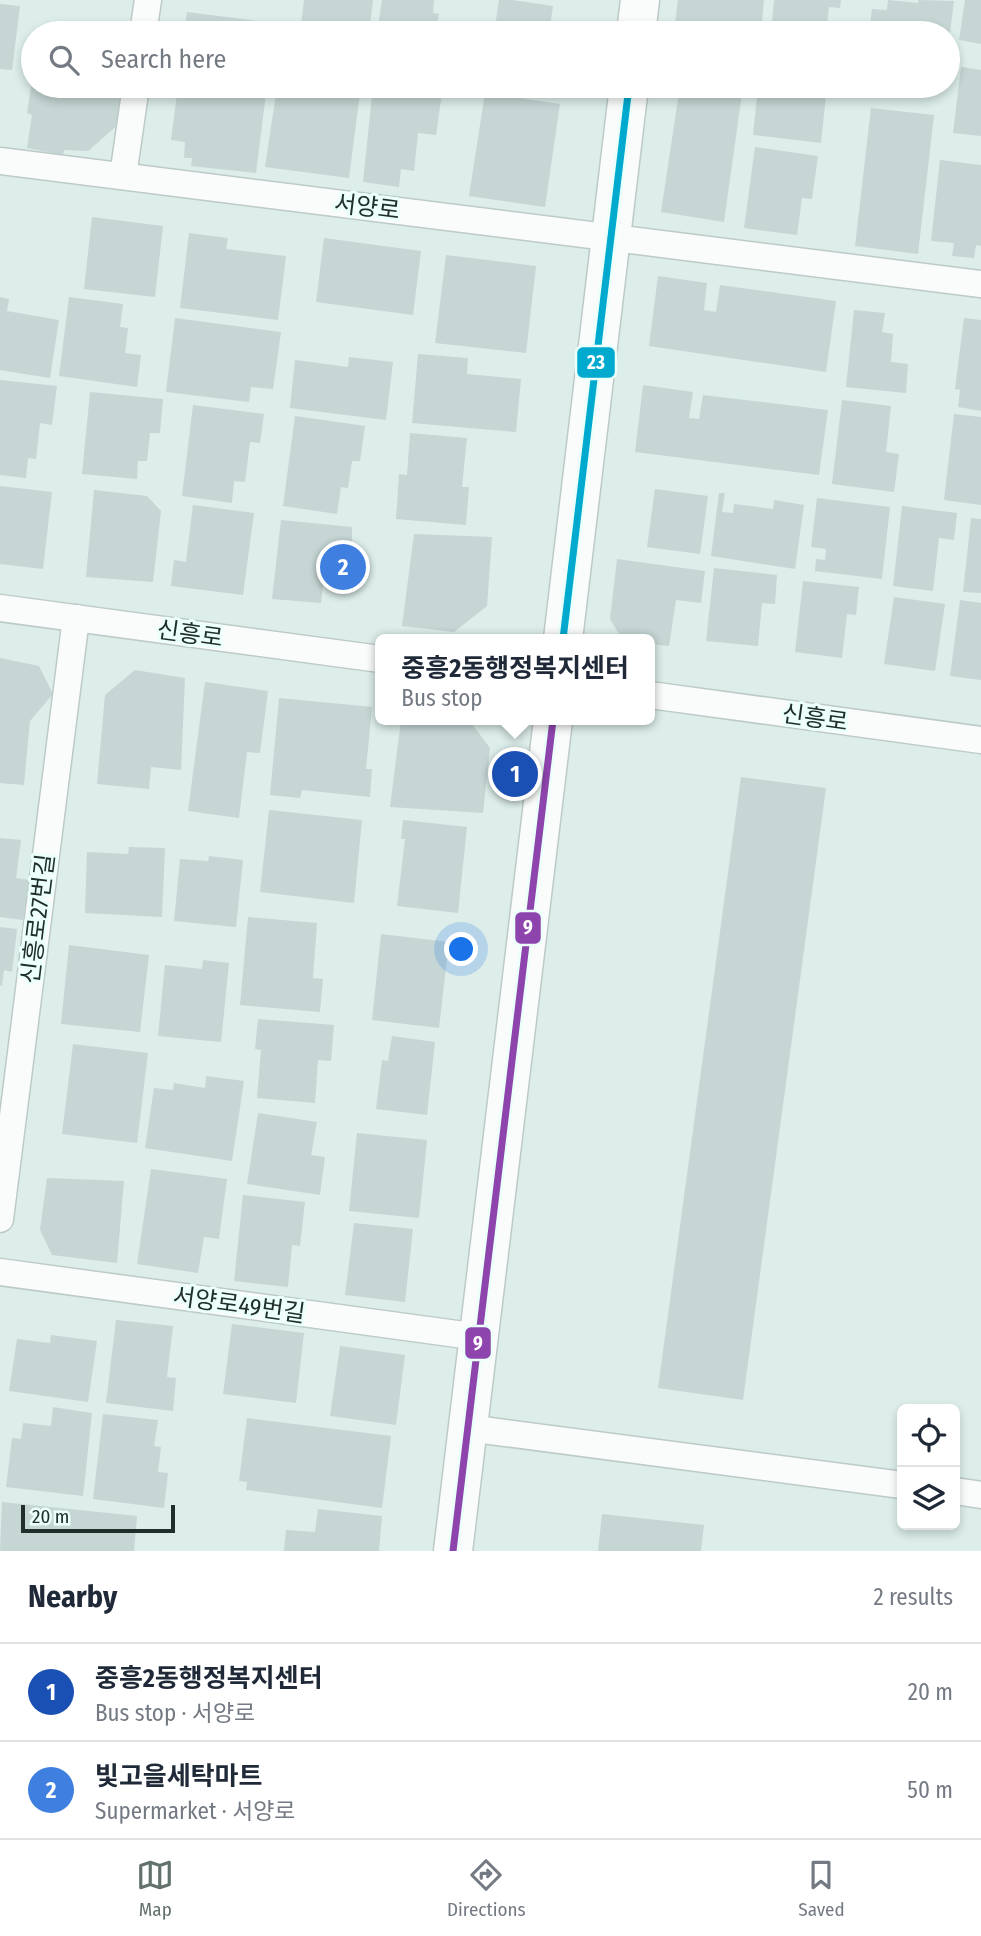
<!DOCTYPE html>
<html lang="en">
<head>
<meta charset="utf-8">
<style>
	body { margin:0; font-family:"Fira Sans Condensed","Noto Sans KR",sans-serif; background:#f6f6f7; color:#1f2937 }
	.controls { position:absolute; right:21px; bottom:21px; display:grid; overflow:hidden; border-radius:10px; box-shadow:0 4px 10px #0003 }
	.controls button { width:63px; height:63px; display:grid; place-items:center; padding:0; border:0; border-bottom:2px solid #e0e1e3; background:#fff; color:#1f2937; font:35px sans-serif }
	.scale { position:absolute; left:21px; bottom:18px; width:154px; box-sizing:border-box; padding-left:7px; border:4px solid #222e2c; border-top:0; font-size:19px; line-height:24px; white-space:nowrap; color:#222e2c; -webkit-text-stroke:5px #ebfffb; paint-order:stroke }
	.you { position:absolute; left:462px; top:950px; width:24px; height:24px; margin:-18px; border:5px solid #fff; border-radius:50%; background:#1a73e8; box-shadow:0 0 0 10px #1a73e833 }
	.badge { display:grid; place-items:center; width:46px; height:46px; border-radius:50%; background:#63716e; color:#fff; font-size:23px; font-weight:700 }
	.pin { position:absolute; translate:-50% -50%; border:4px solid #fff; box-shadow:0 2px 7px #0006 }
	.popup { position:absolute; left:375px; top:634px; width:280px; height:91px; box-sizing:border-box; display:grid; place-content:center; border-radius:10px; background:#fff; filter:drop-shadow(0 2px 5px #0005); font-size:23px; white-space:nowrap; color:#747a83 }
	.popup b { font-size:26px; color:#1f2937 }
	.popup::after { content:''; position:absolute; left:50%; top:100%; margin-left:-14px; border:14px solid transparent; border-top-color:#fff }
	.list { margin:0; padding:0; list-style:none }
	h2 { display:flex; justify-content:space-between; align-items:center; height:91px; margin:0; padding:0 28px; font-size:30px }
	h2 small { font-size:23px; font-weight:400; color:#747a83 }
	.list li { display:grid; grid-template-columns:46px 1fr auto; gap:21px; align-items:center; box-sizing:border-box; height:98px; padding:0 28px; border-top:2px solid #e0e1e3 }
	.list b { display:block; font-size:26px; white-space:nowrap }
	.list p { margin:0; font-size:23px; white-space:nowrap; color:#747a83 }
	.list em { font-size:23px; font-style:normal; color:#747a83 }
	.icon { flex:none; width:38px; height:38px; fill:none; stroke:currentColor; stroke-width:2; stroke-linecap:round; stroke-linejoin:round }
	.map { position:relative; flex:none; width:981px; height:1551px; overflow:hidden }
	.search { position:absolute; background:#fff; box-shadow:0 4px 10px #0003; left:21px; right:21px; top:21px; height:77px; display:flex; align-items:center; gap:18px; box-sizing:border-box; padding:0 24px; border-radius:38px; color:#747a83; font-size:26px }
	.sheet { height:287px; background:#fff }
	nav { display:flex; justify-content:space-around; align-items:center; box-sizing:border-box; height:98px; border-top:2px solid #e0e1e3; background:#fff; font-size:19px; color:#747a83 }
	nav a { display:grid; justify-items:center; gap:4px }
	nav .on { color:#63716e }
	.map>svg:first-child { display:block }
	.building { fill:#c5d6d5 }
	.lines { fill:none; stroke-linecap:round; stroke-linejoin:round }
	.service-casing { stroke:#bdcac8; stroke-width:29 }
	.minor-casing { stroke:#bdcac8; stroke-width:41 }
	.service { stroke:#fafcfc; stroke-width:26 }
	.minor { stroke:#fafcfc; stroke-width:38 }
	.bus-1-casing { stroke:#ebfffb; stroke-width:12 }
	.bus-2-casing { stroke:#ebfffb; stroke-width:12 }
	.bus-1 { stroke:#00a9ce; stroke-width:7 }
	.bus-2 { stroke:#8e44ad; stroke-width:7 }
	.labels { text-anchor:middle; stroke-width:6; stroke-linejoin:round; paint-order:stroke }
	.street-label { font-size:24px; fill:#222e2c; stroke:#ebfffb }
	.line-badge { stroke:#ebfffb; stroke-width:2.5 }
	.badge-label { font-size:19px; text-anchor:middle; font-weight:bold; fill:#fff }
</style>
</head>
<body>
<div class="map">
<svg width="981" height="1551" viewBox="0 0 981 1551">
	<rect width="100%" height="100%" fill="#dcedea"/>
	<g class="building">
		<polygon points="304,0 373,0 369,33 300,33"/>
		<polygon points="382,0 434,0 433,13 439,14 436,33 377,33"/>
		<polygon points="499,0 512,0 553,6 549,33 494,33"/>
		<polygon points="678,0 764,0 761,33 694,33 674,31"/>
		<polygon points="774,0 841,0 840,8 829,7 826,33 771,33"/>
		<polygon points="888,0 918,3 918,0 954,1 950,33 869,33 872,9 887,10"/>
		<polygon points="965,0 981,0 981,44 959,40"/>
		<polygon points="0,4 20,6 12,70 0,69"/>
		<polygon points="187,12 275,23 273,33 184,33"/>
		<polygon points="961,67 981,70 981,136 953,133"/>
		<polygon points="32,80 33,80 33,86 124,86 119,124 88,151 64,150 63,155 27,148 32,115 27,113"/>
		<polygon points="178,86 267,86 256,173 191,166 192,158 184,158 185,142 171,140"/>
		<polygon points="293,86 361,86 349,178 265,167 277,87 293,89"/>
		<polygon points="373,86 442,93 436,135 418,133 414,171 401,169 399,187 363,182"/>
		<polygon points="538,86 566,86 565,91 538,87"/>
		<polygon points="680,86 743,86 724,222 661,212"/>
		<polygon points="758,86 827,86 821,143 753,135"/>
		<polygon points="485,93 560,104 545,207 469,196"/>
		<polygon points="871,108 934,115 918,254 855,246"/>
		<polygon points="755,147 818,156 812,199 802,198 797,235 744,228"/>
		<polygon points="940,160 981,165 981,246 976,245 974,258 952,256 954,243 931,241"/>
		<polygon points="92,217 163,226 155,297 84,289"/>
		<polygon points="189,233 228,238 226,249 286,256 278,320 180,308"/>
		<polygon points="324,238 421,251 413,315 316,302"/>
		<polygon points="446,255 536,266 526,353 435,343"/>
		<polygon points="658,276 707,283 704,310 716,312 720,285 836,301 826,372 649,346"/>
		<polygon points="0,297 9,299 7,311 59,320 50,378 0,370"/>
		<polygon points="69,297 123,304 120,327 128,328 125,353 141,355 137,387 59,376"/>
		<polygon points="854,310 885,313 882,332 893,334 891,362 908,364 906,393 846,387"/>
		<polygon points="175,318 281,332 273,389 251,387 249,402 166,392"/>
		<polygon points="964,318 981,320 981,411 958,407 960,390 955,389"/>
		<polygon points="418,354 468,358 467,374 521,379 516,432 412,423"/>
		<polygon points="349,357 393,362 386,420 290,408 295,360 348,367"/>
		<polygon points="0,380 57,386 52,425 40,423 36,459 28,458 26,478 0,475"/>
		<polygon points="643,385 693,392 689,418 699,419 703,395 828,410 819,475 635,452"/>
		<polygon points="90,392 163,399 160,433 150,433 147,461 138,461 137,479 82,474"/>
		<polygon points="842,400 891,406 886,452 899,454 894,492 832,484"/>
		<polygon points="193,405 264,414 260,443 250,442 245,482 234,481 232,503 182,496"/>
		<polygon points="954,414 981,417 981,505 944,500"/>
		<polygon points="295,416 365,426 360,461 352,461 348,488 341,487 337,514 283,506"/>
		<polygon points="410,433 467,438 462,487 469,487 466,525 396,519 399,474 407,475"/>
		<polygon points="0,486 52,492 43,569 0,564"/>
		<polygon points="655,489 708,496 700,554 647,547"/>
		<polygon points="94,490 147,496 161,511 153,582 86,577"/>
		<polygon points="719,493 725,493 722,512 733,513 734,504 773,509 774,500 804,505 795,569 711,556"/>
		<polygon points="817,498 890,507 882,579 815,571 816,559 825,560 826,549 811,547"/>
		<polygon points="193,505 254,513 243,595 171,586 174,560 186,562"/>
		<polygon points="902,506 957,513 954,540 939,538 933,591 893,586"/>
		<polygon points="971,518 981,519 981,593 963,592"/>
		<polygon points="281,520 352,527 352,555 337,555 334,586 323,586 321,603 272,599"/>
		<polygon points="414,534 492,537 487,606 454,632 402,626"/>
		<polygon points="617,559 705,571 701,603 676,600 669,646 650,644 650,639 622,639 610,619"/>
		<polygon points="714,568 777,575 775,604 762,603 758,646 706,641"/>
		<polygon points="803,581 859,587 856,615 847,614 842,658 795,652"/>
		<polygon points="894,597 945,604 935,671 884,664"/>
		<polygon points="960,600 981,603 981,680 950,676"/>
		<polygon points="0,658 39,666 53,694 30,721 24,785 0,783"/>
		<polygon points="135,670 185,678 181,770 151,767 149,789 97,784 105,695"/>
		<polygon points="205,682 268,691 260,753 247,752 239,818 188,811"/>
		<polygon points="279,698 372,707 366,769 372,769 370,797 302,790 300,798 270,795"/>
		<polygon points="401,720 469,720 490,748 483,813 390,807"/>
		<polygon points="741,777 826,788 743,1400 658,1388"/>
		<polygon points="269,810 362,820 354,903 260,892"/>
		<polygon points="403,820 467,827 458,913 397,906 405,839 401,839"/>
		<polygon points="0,838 21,840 16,878 29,880 23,920 0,917"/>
		<polygon points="129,847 165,848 162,917 85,913 87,852 128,854"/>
		<polygon points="209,856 243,860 236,927 174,921 180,859 208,861"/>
		<polygon points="248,917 317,923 313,978 323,979 320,1012 240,1005"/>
		<polygon points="0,927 17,929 12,972 4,970 2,986 0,985"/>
		<polygon points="381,934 449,942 439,1028 372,1020"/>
		<polygon points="69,945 149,955 140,1032 61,1024"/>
		<polygon points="203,960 229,963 221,1042 158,1036 165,965 202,969"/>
		<polygon points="258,1019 334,1025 331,1061 318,1060 315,1103 257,1098 261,1050 255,1049"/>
		<polygon points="392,1036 435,1042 427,1115 376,1109 382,1060 388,1061"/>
		<polygon points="73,1044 148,1053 137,1143 62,1134"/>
		<polygon points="206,1076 244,1081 232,1161 145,1148 154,1088 173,1090 174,1083 205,1088"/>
		<polygon points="258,1113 317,1122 311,1155 325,1157 320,1195 247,1184"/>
		<polygon points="357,1133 427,1140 419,1218 349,1211"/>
		<polygon points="151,1169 227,1179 219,1239 204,1237 198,1273 137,1264"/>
		<polygon points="47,1178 124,1181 117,1263 52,1255 40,1230"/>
		<polygon points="243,1195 305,1202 300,1246 292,1245 288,1287 234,1281"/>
		<polygon points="354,1223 413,1229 405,1302 345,1295"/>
		<polygon points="116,1320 173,1326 167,1377 176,1378 173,1411 106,1403"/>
		<polygon points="232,1324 304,1333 296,1403 223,1394"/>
		<polygon points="51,1335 97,1341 88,1402 9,1391 17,1339 50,1343"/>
		<polygon points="340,1346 405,1355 396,1425 330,1416"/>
		<polygon points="53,1407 92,1413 83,1496 6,1487 12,1438 21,1439 23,1423 51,1426"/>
		<polygon points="103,1414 158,1420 154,1446 161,1447 158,1472 168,1473 164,1508 93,1499"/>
		<polygon points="247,1418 391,1436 382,1508 246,1490 247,1482 239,1481"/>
		<polygon points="2,1502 137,1516 134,1551 0,1551"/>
		<polygon points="318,1509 382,1516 379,1551 284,1551 286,1530 315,1532"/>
		<polygon points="602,1514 704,1525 701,1551 598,1551"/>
	</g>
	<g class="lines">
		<defs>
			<g id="service">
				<polyline points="143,33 148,0"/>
				<polyline points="0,161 981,284"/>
				<polyline points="123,176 136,86"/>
				<polyline points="0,608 380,659"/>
				<polyline points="650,695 981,740"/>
				<polyline points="0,1219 76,618"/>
				<polyline points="0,1272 479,1337"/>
				<polyline points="468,1428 902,1485"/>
				<polyline points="955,1491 981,1495"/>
			</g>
			<g id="minor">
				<polyline points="636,33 640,0"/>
				<polyline points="563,639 629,86"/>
				<polyline points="453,1551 553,720"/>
			</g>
		</defs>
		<use href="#service" class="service-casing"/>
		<use href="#minor" class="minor-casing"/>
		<use href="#service" class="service"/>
		<use href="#minor" class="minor"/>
		<defs>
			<polyline id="bus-1" points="563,639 629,86"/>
			<polyline id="bus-2" points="453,1551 553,720"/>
		</defs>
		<use href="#bus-1" class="bus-1-casing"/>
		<use href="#bus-2" class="bus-2-casing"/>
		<use href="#bus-1" class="bus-1"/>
		<use href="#bus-2" class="bus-2"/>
	</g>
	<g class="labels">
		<g class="street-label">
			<text transform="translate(367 207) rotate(7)" y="8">서양로</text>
			<text transform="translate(190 634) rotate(8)" y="8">신흥로</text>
			<text transform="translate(815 718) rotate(8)" y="8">신흥로</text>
			<text transform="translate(38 919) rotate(-83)" y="8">신흥로27번길</text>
			<text transform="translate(239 1305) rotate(8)" y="8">서양로49번길</text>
		</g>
	</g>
	<g class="line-badge">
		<rect x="576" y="346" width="40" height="33" rx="7" fill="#00a9ce"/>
		<rect x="514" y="911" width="28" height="34" rx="7" fill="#8e44ad"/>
		<rect x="464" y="1326" width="28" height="34" rx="7" fill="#8e44ad"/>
	</g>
	<g class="badge-label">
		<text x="596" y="369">23</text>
		<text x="528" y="934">9</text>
		<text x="478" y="1350">9</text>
	</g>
</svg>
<div class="controls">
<button><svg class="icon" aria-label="locate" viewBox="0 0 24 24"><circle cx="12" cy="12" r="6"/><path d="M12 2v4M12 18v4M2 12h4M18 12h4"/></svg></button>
<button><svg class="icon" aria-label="layers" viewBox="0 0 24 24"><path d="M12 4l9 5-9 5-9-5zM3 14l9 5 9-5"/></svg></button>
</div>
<div class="scale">20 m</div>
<div class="you"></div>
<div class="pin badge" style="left:515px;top:774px;background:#1a4fb4">1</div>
<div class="popup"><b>중흥2동행정복지센터</b>Bus stop</div>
<div class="pin badge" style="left:343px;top:567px;background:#3f7fe0">2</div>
<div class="search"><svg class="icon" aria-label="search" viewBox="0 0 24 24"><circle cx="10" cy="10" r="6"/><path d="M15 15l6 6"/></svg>Search here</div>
</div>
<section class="sheet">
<h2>Nearby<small>2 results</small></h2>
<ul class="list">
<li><span class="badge" style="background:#1a4fb4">1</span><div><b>중흥2동행정복지센터</b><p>Bus stop · 서양로</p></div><em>20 m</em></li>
<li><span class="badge" style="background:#3f7fe0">2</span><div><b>빛고을세탁마트</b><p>Supermarket · 서양로</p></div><em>50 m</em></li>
</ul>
</section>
<nav>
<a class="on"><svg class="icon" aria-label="map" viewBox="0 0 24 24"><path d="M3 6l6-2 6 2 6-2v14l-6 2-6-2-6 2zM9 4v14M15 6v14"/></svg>Map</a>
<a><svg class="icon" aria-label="directions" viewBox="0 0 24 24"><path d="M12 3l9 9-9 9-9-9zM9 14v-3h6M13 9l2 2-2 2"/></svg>Directions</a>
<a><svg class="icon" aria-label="saved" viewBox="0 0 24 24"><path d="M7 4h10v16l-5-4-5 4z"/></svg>Saved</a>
</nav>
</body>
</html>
